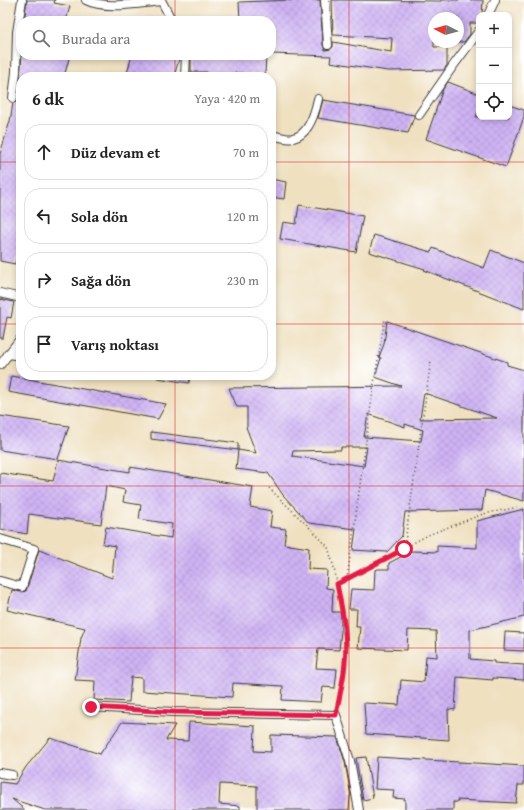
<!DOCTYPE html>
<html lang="tr">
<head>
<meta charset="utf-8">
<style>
	body { margin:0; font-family:"Gentium Book Plus",serif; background:#f2f2f2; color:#222 }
	.controls { position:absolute; right:12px; top:12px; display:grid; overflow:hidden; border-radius:8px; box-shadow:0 2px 6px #0003 }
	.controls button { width:36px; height:36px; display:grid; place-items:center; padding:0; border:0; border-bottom:1px solid #e0e0e0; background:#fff; color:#222; font:20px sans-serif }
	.compass { position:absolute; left:428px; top:12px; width:36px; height:36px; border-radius:50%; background:#fff; box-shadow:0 2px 6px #0003; rotate:276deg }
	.stop { position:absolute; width:12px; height:12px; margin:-9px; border:3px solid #e11d48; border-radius:50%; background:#fff }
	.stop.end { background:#e11d48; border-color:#fff; box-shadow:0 1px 4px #0008 }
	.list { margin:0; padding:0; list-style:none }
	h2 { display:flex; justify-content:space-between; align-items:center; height:52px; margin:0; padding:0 16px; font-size:17px }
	h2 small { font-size:13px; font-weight:400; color:#767676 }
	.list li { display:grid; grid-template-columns:26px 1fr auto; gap:12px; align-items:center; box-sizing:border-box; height:56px; margin:0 8px 8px; padding:0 8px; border:1px solid #e0e0e0; border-radius:16px }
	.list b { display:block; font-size:15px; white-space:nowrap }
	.list em { font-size:13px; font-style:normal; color:#767676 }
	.icon { flex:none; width:22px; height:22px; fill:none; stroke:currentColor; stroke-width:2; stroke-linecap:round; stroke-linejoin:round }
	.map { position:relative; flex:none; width:524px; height:810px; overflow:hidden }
	.search { position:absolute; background:#fff; box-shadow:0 2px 6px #0003; left:16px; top:16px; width:260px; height:44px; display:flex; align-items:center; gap:10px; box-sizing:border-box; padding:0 14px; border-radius:16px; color:#767676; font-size:15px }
	.panel { position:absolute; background:#fff; box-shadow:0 2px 6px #0003; left:16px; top:72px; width:260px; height:308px; border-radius:16px }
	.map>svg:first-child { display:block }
	.building { fill:url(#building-cross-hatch); fill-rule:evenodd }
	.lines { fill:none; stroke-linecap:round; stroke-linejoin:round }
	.minor-casing { stroke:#3c3935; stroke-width:10 }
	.path { stroke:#3c3935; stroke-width:1.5; stroke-dasharray:1 3; stroke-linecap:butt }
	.minor { stroke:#fff; stroke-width:8 }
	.route { stroke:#e11d48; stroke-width:5 }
	.grid { fill:none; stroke:#d62828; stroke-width:1; stroke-opacity:0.55 }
</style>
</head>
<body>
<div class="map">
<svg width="524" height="810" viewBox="0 0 524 810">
	<defs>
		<pattern id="building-cross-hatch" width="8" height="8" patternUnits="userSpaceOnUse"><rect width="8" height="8" fill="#cfb3f4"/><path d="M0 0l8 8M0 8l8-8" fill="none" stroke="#b199d1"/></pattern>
	</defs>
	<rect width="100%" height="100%" fill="#fff"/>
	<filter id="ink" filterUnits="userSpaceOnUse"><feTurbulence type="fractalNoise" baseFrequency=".025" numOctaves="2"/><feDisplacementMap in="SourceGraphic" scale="8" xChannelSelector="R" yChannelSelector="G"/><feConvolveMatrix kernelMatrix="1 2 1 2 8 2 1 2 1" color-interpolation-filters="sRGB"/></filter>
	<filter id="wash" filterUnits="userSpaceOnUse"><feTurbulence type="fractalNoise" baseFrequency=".012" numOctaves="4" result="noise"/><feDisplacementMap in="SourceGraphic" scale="16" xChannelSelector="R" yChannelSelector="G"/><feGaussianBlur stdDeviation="0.9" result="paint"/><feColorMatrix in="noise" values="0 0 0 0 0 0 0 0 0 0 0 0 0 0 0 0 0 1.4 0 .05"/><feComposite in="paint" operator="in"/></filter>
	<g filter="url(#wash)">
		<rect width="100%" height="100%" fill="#efe0c0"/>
		<g id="blocks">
			<g class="building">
				<polygon points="27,0 55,0 54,3 70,6 66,21 24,21"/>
				<polygon points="293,0 320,0 323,45 325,50 331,49 333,47 333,42 391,52 392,38 333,35 332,0 441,1 441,0 483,0 482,15 479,15 479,23 470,23 470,34 464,42 458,42 458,18 434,18 434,47 447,47 447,65 444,70 388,71 330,62 331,56 271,54 271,21 240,21 239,2"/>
				<polygon points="22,55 70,55 64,77 21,77 21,241 15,264 0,261 0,154 10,121 13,103 17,102 18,99"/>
				<polygon points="132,55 180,55 174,77 126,77"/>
				<polygon points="191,55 266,56 265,74 235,73 235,77 206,77 207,72 191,72"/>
				<polygon points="448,82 479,94 479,109 476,117 509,117 509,105 524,110 524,117 506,167 426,139 443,89"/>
				<polygon points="323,100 414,115 414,117 408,133 318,118"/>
				<polygon points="271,179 286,182 284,199 271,197"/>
				<polygon points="299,205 363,216 356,252 280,239 283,222 296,224"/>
				<polygon points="374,235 431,252 433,248 484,268 491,250 524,263 524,309 424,270 425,269 369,252"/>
				<polygon points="0,299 14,302 11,318 7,317 3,338 0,338"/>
				<path d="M 387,321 L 507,362 L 507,365 L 524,370 L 524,501 L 485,490 L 482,510 L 405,512 L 402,536 L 387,552 L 353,550 L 356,529 L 309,523 L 283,495 L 268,473 L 236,469 L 238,450 L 256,453 L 246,427 L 247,427 L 247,407 L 237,407 L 229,388 L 401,386 L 375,377 L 381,358 L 379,357 L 384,344 ZM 424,393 L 497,418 L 420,419 ZM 368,414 L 405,427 L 405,424 L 423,430 L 421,441 L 364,437 ZM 341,447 L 367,447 L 364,466 L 292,456 L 293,451 L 341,450 Z"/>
				<polygon points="157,375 190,375 189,383 157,378"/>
				<polygon points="11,376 83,389 166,404 158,419 76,404 8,392"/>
				<polygon points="0,416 69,426 58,459 0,450"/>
				<polygon points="151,432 238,443 238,450 151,439"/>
				<polygon points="58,460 130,472 130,467 253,487 250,507 272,511 270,527 286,529 284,544 309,548 308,569 327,570 326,588 333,589 332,612 341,612 341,631 339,650 318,649 316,668 337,669 335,688 323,687 321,702 282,700 283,686 233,683 232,697 142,691 142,678 131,677 129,702 94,700 95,681 75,680 81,638 85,628 7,610 12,590 21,592 26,591 39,550 112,578 115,546 103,544 106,527 171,538 172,524 139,519 141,505 123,502 125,490 106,486 101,524 29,514 27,534 0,529 0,473 53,481"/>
				<polygon points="524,509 524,617 470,630 470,659 494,661 494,663 524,665 524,680 493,678 493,680 457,677 455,710 448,709 449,740 366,734 364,703 399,705 401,680 424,682 426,656 437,657 436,631 408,630 407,650 358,648 360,627 356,627 357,609 349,609 351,589 374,590 375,570 378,569 389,569 389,563 412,551 437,552 437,546 477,548 477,521"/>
				<polygon points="505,632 524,633 524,651 504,650"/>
				<polygon points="122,722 175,725 166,740 188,741 189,722 255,726 254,751 271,752 271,735 337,737 345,762 351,796 350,796 349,810 257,810 257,786 220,784 219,804 240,806 240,810 45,810 12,799 25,810 0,810 0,782 15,784 26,767 50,738 100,754"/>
				<polygon points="366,757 373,798 363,800 356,758"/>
				<polygon points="377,757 524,766 524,785 518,785 516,803 457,800 457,802 453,802 453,810 405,810 405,799 393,798 394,790 375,789"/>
			</g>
		</g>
	</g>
	<g filter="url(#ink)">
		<use href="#blocks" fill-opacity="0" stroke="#3c3935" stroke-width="1"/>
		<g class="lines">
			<defs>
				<g id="minor">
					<path d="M 86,0 C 105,10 140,3 161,1"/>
					<polyline points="161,0 172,21"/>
					<polyline points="325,0 328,45"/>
					<polyline points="488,15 495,0"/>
					<polyline points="185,77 186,55"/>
					<polyline points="13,98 16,72 17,32 22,0"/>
					<polyline points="419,115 453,66 479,31"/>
					<path d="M 271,135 C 278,136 287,140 293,138 C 309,135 315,113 318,99"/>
					<polyline points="0,293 21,298"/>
					<polyline points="8,354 21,356"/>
					<polyline points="0,365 21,338"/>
					<polyline points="0,539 34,549 22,587 0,581"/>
					<polyline points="91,707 173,712 336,715 350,761 359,810"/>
					<polyline points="0,773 12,775"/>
				</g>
			</defs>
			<use href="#minor" class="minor-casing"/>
			<g class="path">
				<polyline points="269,488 313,531 328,547 334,568 343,612 345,634 345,661 337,709"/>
				<polyline points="404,549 431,360"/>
				<polyline points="347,579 374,383 385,318"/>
				<polyline points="337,584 428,535 483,514 524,506"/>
			</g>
			<use href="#minor" class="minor"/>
		</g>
	</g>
	<g class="lines" filter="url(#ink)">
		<path class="route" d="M 91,707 L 173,712 L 336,715 C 339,697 344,680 345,662 C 348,636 342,610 337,584 L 404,549"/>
	</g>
	<path class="grid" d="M 175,0 L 175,21M 349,0 L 349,810M 175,55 L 175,77M 0,162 L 21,162M 271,162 L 524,162M 0,324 L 21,324M 271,324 L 524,324M 175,375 L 175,810M 0,486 L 524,486M 0,648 L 524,648"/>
</svg>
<div class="controls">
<button>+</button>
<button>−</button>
<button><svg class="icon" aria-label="locate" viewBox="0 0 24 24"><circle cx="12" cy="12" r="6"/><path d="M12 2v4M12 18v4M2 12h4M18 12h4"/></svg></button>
</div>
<svg class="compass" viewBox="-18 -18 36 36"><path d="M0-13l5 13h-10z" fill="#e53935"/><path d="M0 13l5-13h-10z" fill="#767676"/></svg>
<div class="stop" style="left:404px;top:549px"></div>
<div class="stop end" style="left:91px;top:707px"></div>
<div class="search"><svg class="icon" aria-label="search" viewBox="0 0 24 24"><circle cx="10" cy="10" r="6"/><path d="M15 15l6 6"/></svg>Burada ara</div>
<section class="panel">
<h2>6 dk<small>Yaya · 420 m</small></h2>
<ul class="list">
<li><svg class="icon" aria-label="ahead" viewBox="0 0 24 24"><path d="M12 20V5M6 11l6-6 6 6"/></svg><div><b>Düz devam et</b></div><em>70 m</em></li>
<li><svg class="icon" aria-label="left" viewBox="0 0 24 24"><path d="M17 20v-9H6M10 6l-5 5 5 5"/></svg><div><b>Sola dön</b></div><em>120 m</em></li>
<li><svg class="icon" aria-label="right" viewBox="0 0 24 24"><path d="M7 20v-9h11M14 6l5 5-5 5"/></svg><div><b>Sağa dön</b></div><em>230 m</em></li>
<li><svg class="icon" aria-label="arrive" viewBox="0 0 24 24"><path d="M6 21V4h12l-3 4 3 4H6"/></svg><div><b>Varış noktası</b></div></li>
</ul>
</section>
</div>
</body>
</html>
